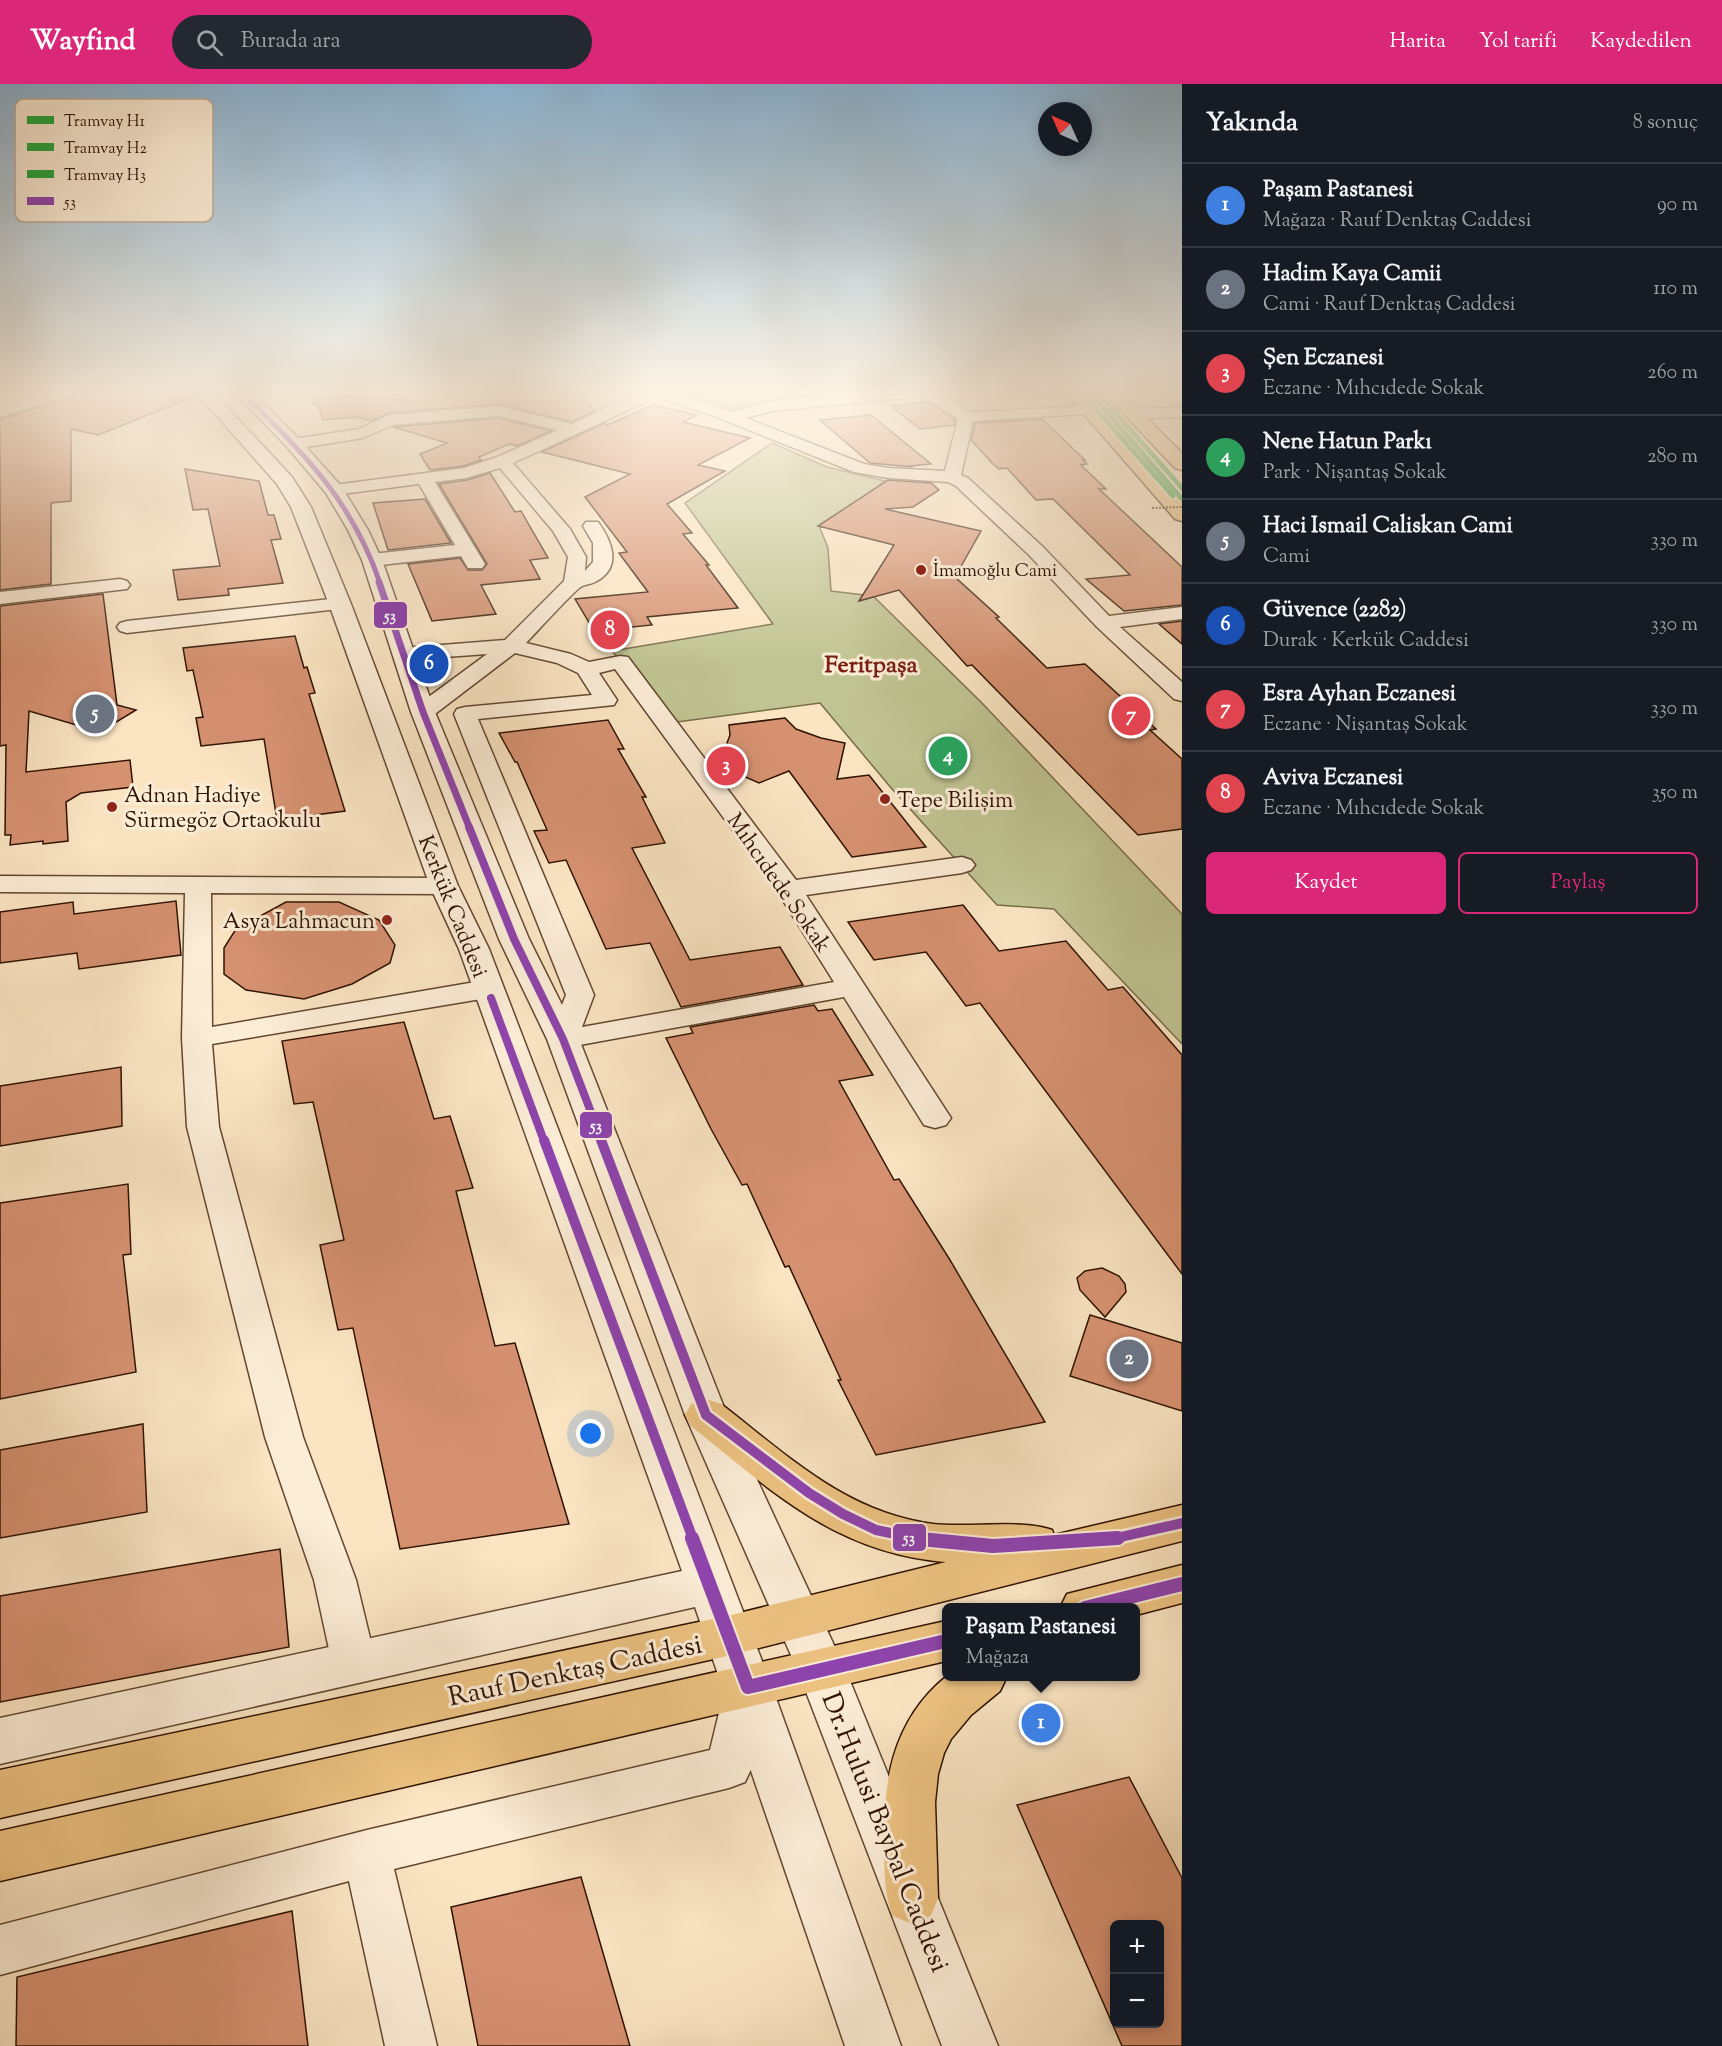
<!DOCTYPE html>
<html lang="tr">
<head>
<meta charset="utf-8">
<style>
	body { margin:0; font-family:"Sorts Mill Goudy",serif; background:#242831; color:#f1f3f6 }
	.controls { position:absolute; right:18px; bottom:18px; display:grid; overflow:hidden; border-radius:9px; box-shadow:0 3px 15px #0003 }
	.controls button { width:54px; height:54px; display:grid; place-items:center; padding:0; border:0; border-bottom:2px solid #363941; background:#171b24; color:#f1f3f6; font:30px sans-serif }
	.compass { position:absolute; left:1038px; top:18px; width:54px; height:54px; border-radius:50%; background:#171b24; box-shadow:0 3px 15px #0003; rotate:315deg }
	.you { position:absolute; left:591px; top:1350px; width:21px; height:21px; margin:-15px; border:4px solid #fff; border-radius:50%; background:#1a73e8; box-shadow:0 0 0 9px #1a73e833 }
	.badge { display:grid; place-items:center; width:39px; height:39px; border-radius:50%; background:#db2777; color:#fff; font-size:20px; font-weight:700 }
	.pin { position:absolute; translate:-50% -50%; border:3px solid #fff; box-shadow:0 2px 6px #0006 }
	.popup { position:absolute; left:942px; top:1519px; width:198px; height:78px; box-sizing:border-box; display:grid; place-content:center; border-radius:9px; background:#171b24; filter:drop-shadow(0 2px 4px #0005); font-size:20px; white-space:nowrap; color:#9ea1a6 }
	.popup b { font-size:22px; color:#f1f3f6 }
	.popup::after { content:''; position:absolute; left:50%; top:100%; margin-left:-12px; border:12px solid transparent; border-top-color:#171b24 }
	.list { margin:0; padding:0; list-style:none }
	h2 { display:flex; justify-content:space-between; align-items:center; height:78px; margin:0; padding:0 24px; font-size:26px }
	h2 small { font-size:20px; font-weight:400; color:#9ea1a6 }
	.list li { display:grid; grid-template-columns:39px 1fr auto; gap:18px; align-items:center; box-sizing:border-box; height:84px; padding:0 24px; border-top:2px solid #363941 }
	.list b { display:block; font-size:22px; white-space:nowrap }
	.list p { margin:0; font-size:20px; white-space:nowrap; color:#9ea1a6 }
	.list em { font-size:20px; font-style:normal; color:#9ea1a6 }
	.actions { display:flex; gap:12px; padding:18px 24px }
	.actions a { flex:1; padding:14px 0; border:2px solid #db2777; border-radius:9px; text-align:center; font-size:21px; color:#db2777 }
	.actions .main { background:#db2777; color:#fff }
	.icon { flex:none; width:33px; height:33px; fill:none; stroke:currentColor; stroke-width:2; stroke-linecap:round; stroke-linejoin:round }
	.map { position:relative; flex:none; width:1182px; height:1962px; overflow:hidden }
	header { display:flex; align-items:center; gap:36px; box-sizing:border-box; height:84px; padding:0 30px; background:#db2777; color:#fff }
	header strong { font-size:28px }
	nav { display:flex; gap:33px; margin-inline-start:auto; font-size:21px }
	.search { width:420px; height:54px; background:#242831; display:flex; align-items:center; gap:15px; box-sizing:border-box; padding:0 21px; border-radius:33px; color:#9ea1a6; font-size:22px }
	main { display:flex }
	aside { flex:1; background:#171b24 }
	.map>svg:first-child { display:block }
	.green { fill:#c0c492; stroke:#786c49; stroke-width:1.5 }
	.building { fill:#d69171; stroke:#301300; stroke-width:1.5; fill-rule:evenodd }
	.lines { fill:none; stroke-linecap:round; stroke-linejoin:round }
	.minor-casing { stroke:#624730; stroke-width:3 }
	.tertiary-casing { stroke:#624730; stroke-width:3 }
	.primary-casing { stroke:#301300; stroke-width:3 }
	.minor { fill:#fcedd7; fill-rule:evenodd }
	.tertiary { fill:#fcedd7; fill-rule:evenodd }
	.primary { fill:#edc281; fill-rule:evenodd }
	.path-bridge { stroke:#301300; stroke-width:2; stroke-dasharray:2 1.5; stroke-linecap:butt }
	.bus-1-far4-casing { stroke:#fcedd7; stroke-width:8 }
	.bus-1-far3-casing { stroke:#fcedd7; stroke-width:10 }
	.bus-1-far2-casing { stroke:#fcedd7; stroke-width:13 }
	.bus-1-far1-casing { stroke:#fcedd7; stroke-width:15 }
	.bus-1-casing { stroke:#fcedd7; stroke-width:18 }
	.bus-1-far4 { stroke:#8e44ad; stroke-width:5 }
	.bus-1-far3 { stroke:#8e44ad; stroke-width:7 }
	.bus-1-far2 { stroke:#8e44ad; stroke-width:8 }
	.bus-1-far1 { stroke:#8e44ad; stroke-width:10 }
	.bus-1 { stroke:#8e44ad; stroke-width:14 }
	.tram-1-casing { stroke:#fcedd7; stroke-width:8 }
	.tram-2-casing { stroke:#fcedd7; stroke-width:8 }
	.tram-3-casing { stroke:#fcedd7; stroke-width:8 }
	.tram-1 { stroke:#21a73f; stroke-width:5 }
	.tram-2 { stroke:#21a73f; stroke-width:5 }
	.tram-3 { stroke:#21a73f; stroke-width:5 }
	.poi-dot { fill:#8f2418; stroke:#fcedd7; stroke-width:2 }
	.labels { text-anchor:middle; stroke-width:6; stroke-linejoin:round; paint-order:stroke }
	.far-poi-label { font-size:18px; fill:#301300; stroke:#fcedd7; text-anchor:start }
	.poi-label { font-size:22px; fill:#301300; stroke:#fcedd7; text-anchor:start }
	.street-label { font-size:22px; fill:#301300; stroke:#fcedd7 }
	.far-district-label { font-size:24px; font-weight:bold; fill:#7a1f14; stroke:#fcedd7 }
	.near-street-label { font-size:27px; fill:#301300; stroke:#fcedd7 }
	.key { fill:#fcedd7; stroke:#bfac96; stroke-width:1.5 }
	.key-label { font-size:16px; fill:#301300 }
	.line-badge { stroke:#fcedd7; stroke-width:2 }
	.badge-label { font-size:16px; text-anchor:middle; font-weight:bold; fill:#fff }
</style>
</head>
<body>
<header>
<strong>Wayfind</strong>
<div class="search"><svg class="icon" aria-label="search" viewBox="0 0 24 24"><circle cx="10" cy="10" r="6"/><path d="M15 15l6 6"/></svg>Burada ara</div>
<nav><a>Harita</a><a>Yol tarifi</a><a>Kaydedilen</a></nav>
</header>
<main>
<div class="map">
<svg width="1182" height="1962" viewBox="0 0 1182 1962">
	<rect width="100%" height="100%" fill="#fae4c2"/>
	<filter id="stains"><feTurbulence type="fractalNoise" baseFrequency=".00333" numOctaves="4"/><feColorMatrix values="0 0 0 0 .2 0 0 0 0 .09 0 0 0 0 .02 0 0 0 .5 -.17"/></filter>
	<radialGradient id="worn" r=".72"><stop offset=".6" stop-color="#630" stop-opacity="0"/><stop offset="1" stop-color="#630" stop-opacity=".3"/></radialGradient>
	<g class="green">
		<polygon points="674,306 788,306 794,311 735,325"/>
		<polygon points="772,359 827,383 885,397 820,444 828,464 831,507 873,512 981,618 1182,830 1182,960 1054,825 997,821 892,705 820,619 677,638 612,567 773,540 685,419"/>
	</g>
	<g class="building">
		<polygon points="90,306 192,306 196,312 98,351 71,345 71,417 51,419 51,500 0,506 0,335 38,324 42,324"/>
		<polygon points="312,306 334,306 337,312 354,311 356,314 450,306 578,306 595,327 572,338 499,320 389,329 371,337 357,333 323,336 318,321 313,320 316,318"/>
		<polygon points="929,318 955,336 954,341 920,345 891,322"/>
		<polygon points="653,321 697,331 683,338 750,354 698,381 725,387 667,420 692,449 683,450 709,481 706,481 738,524 647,533 652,541 594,547 575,515 648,508 619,469 627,468 585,413 630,390 542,368 605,339 607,341"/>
		<polygon points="871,331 931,380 911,382 913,383 870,379 820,336"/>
		<polygon points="499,334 551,347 517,362 509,360 479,373 481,376 464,382 430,386 420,370 447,359 393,343"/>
		<polygon points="1042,335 1085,376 1083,376 1087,380 1081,381 1106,405 1099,405 1182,483 1182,521 1124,527 1086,495 1130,491 1053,415 1036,416 1007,384 999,385 993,380 971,356 975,339"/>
		<polygon points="185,385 259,397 268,431 274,431 281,455 271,456 283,499 228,505 229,511 178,516 173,486 220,482 208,425 193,426"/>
		<polygon points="490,389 515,428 521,427 548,474 530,476 540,495 481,501 496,530 432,537 408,480 460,474 468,486 482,486 487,480 439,400 467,396"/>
		<polygon points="888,396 931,399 939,406 913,423 885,425 981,447 955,493 999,533 996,534 1047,584 1085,580 1156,645 1150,646 1182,675 1182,745 1138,751 972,581 967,582 899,506 859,517 894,461 818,442"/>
		<polygon points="425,415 451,459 388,466 373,419"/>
		<polygon points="103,510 117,621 136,626 100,648 29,627 26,688 130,676 133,703 81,709 66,718 68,757 43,760 43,757 10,761 11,751 5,751 6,661 0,662 0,522"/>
		<polygon points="1182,537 1182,560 1159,540"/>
		<polygon points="295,552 304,584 307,583 315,609 309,610 345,727 277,736 264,655 201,662 196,634 203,633 193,586 187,587 183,564"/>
		<polygon points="785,634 796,645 821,654 845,659 837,695 869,691 926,763 852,773 789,687 759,699 711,678 724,667 730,651 729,641"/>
		<polygon points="608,636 624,665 618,665 646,713 642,713 665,759 632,764 690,876 780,863 803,901 681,923 650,859 606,865 566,776 549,779 534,747 547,746 517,678 515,678 499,649"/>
		<polygon points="176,817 181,871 79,885 77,869 0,879 0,828 73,818 74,830"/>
		<polygon points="286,818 339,818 379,836 395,861 390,879 352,900 304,915 246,906 224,890 224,864 236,845"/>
		<polygon points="963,821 999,867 1066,857 1108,906 1123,903 1182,971 1182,1190 980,919 966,922 926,868 874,876 848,838"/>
		<polygon points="814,921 818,927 832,925 873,991 839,997 894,1096 899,1095 950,1176 1045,1338 876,1371 838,1296 841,1296 789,1182 785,1183 747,1100 742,1101 711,1045 666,954 693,949 690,943"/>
		<polygon points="404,938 434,1035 450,1032 473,1104 456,1107 495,1262 515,1259 569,1440 400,1465 353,1244 338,1246 320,1161 344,1156 313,1018 294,1020 282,957"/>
		<polygon points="121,983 122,1042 0,1062 0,1002"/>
		<polygon points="128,1100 131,1170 123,1171 136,1288 0,1315 0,1119"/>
		<polygon points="1102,1184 1119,1192 1125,1200 1126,1208 1105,1233 1080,1206 1077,1194 1085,1187"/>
		<polygon points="1090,1231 1182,1259 1182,1327 1070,1292"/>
		<polygon points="143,1340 147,1428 0,1454 0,1366"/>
		<polygon points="280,1465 289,1563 0,1618 0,1512"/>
		<path d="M 1129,1693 L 1182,1794 L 1182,1962 L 1122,1962 L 1017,1721 ZM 1114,1840 L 1160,1840 L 1160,1940 L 1114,1940 Z"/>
		<polygon points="581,1793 630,1962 478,1962 451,1823"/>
		<polygon points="292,1827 308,1962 16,1962 17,1893"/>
	</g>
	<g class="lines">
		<defs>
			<g id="minor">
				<polygon points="56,306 80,306 77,309 0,333 0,323"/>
				<path d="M 643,306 L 666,306 L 731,328 L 773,317 L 889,306 L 935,306 L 969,328 L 1093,322 L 1095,325 L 1087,330 L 973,337 L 961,391 L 968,394 L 1043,463 L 1109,532 L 1182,523 L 1182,535 L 1120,543 L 1182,598 L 1182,617 L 1174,615 L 1097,543 L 1029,471 L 956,402 L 948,398 L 888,394 L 854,388 L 714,332 L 657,313 L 513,379 L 570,445 L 586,473 L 585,487 L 593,478 L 593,459 L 583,442 L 586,438 L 598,438 C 612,457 623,484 595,498 C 589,501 583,500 578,505 C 560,522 543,541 526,559 L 571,570 L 589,578 L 620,572 L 628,573 L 796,796 L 962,773 L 971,776 L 975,781 L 971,786 L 962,789 L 806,811 L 951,1034 L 946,1041 L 935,1044 L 924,1041 L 844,913 L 563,964 L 553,961 L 548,955 L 566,911 L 454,630 L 457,625 L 465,623 L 592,611 L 578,589 L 557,579 L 515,569 L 431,633 L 423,635 L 415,633 L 412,628 L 415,623 L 487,570 L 404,576 L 397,574 L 393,570 L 397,566 L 404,564 L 505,556 L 564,497 L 568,473 L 553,447 L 500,384 L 466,394 L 435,398 L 485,480 L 482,484 L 468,484 L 461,472 L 372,482 L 365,480 L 362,476 L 365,472 L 372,470 L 455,461 L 419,400 L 334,411 L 328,410 L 325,406 L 328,402 L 334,401 L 464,384 L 497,373 L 558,346 L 499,332 L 392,341 L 363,354 L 294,365 L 286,360 L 294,355 L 359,345 L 389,331 L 499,322 L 572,340 ZM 924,312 L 958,335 L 945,387 L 888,384 L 864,380 L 746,334 L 773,327 ZM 615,585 L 777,807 L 834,898 L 582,943 L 594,911 L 478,635 L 614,621 L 617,616 L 599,589 Z"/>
				<polygon points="1182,323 1182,333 1131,335 1123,330 1131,325"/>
				<polygon points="120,495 127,497 130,501 127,505 0,520 0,508"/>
				<polygon points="340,514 347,516 350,520 347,524 127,549 120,547 117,543 120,539 127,537"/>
				<polygon points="0,792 444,794 453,796 457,802 453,808 444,810 211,809 212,943 487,896 497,899 501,905 497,911 487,914 212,960 219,1043 303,1353 356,1496 376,1579 369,1592 354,1598 339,1592 332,1579 314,1496 265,1353 187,1043 182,954 185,809 0,808"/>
				<polygon points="746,1588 761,1594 768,1608 752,1683 745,1698 729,1704 394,1785 437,1962 385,1962 349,1797 0,1891 0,1841 367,1746 710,1666 724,1608 731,1594"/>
			</g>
			<g id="tertiary">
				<polygon points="194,306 211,306 292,393 311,423 351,520 458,802 489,865 772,1603 901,1962 845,1962 695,1523 0,1680 0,1634 682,1487 459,865 430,802 329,520 291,423 277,400"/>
				<polygon points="232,306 250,306 300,356 341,402 368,446 382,476 435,628 529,855 579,955 727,1331 846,1587 998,1962 942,1962 798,1587 685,1331 547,955 499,855 411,628 362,476 348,446 326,409 288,364"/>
			</g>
			<g id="primary">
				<polygon points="1063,306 1080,306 1182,419 1182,437 1175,435"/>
				<polygon points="1101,306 1119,306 1182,369 1182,386 1175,384"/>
				<path d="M 706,1315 L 721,1320 C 787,1371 846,1429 933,1440 C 969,1444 1020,1435 1052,1446 L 1054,1451 L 1182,1421 L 1182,1457 L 727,1572 L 0,1734 L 0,1686 L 727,1532 L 946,1478 C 836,1469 773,1408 691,1342 L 685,1331 L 691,1320 Z"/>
				<polygon points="1182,1481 1182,1519 1136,1531 1136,1524 1060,1524 1067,1510"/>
				<polygon points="946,1537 946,1577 0,1797 0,1747"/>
				<path d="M 947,1592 L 1007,1592 L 1000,1607 L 971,1631 L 951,1655 L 944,1669 L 938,1690 L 935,1718 L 938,1814 L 931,1832 L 912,1840 L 893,1832 C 884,1811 885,1792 884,1769 C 882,1702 891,1637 947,1592 Z"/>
			</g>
		</defs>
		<use href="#minor" class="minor-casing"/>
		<use href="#tertiary" class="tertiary-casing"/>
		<use href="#primary" class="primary-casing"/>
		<use href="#minor" class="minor"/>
		<use href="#tertiary" class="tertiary"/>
		<use href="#primary" class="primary"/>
		<polyline class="path-bridge" points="1152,424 1182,423"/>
		<defs>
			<path id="bus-1-far4" d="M 240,306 C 302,368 351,414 380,499"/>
			<polyline id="bus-1-far3" points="379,498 423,628 470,745"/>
			<g id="bus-1-far2">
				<polyline points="469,743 514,855 563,955 602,1057"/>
				<polyline points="491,914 544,1057"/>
			</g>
			<g id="bus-1-far1">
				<polyline points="544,1056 693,1455"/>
				<polyline points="601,1056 706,1331 809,1409 843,1430 876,1446 919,1455"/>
				<polyline points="1112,1455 1182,1439"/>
			</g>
			<g id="bus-1">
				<polyline points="692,1454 748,1603 946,1557"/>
				<polyline points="910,1454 993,1462 1118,1454"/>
				<polyline points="1085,1524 1182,1500"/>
			</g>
		</defs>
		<use href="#bus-1-far4" class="bus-1-far4-casing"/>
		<use href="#bus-1-far3" class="bus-1-far3-casing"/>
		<use href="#bus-1-far2" class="bus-1-far2-casing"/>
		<use href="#bus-1-far1" class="bus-1-far1-casing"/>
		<use href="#bus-1" class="bus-1-casing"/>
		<use href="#bus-1-far4" class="bus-1-far4"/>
		<use href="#bus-1-far3" class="bus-1-far3"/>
		<use href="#bus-1-far2" class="bus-1-far2"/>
		<use href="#bus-1-far1" class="bus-1-far1"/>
		<use href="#bus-1" class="bus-1"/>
		<defs>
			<polyline id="tram-1" points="1088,306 1182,415"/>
			<polyline id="tram-2" points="1095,306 1182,404"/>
			<polyline id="tram-3" points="1086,314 1173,412"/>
		</defs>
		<use href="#tram-1" class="tram-1-casing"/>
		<use href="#tram-2" class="tram-2-casing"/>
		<use href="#tram-3" class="tram-3-casing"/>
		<use href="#tram-1" class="tram-1"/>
		<use href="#tram-2" class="tram-2"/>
		<use href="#tram-3" class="tram-3"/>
	</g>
	<linearGradient id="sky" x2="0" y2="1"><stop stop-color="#8db7d7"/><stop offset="0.53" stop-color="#fdf3e4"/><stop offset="1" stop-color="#fdf3e4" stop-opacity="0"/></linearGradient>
	<rect width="1182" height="581" fill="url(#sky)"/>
	<g class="poi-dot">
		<circle cx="921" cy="486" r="6"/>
		<circle cx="885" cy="715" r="6"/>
		<circle cx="112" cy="723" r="6"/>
		<circle cx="387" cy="836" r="6"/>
	</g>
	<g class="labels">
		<g class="far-poi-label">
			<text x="933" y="492">İmamoğlu Cami</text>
		</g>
		<g class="poi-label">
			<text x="124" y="718">Adnan Hadiye<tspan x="124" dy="25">Sürmegöz Ortaokulu</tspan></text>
			<text x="897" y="723">Tepe Bilişim</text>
			<text x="375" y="844" text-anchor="end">Asya Lahmacun</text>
		</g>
		<g class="street-label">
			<text transform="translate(780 798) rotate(55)" y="8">Mıhcıdede Sokak</text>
			<text transform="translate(454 822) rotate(68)" y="8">Kerkük Caddesi</text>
		</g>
		<g class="far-district-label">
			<text x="871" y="588">Feritpaşa</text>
		</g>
		<g class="near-street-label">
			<text transform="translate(575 1586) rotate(-12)" y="9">Rauf Denktaş Caddesi</text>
			<text transform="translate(886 1748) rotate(68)" y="9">Dr.Hulusi Baybal Caddesi</text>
		</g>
	</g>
	<rect x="15" y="15" width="198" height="123" rx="9" class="key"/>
	<rect x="27" y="32" width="27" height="8" fill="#21a73f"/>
	<rect x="27" y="59" width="27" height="8" fill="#21a73f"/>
	<rect x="27" y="86" width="27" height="8" fill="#21a73f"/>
	<rect x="27" y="113" width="27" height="8" fill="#8e44ad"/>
	<g class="key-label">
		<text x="64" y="42">Tramvay H1</text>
		<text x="64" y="69">Tramvay H2</text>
		<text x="64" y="96">Tramvay H3</text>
		<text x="64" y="123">53</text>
	</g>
	<g class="line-badge">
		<rect x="373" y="517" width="35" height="28" rx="6" fill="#8e44ad"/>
		<rect x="579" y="1027" width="34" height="28" rx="6" fill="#8e44ad"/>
		<rect x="892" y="1439" width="35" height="29" rx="6" fill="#8e44ad"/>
	</g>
	<g class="badge-label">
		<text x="390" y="537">53</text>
		<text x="596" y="1047">53</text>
		<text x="909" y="1459">53</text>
	</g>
	<rect width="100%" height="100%" filter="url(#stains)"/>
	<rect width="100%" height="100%" fill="url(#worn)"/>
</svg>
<div class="controls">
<button>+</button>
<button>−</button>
</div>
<svg class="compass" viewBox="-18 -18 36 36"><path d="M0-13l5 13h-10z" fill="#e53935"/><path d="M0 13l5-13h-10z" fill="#9ea1a6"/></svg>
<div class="you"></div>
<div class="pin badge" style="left:1041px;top:1639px;background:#3f7fe0">1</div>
<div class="popup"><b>Paşam Pastanesi</b>Mağaza</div>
<div class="pin badge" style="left:1129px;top:1275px;background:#6b7280">2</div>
<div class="pin badge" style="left:726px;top:682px;background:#e0444e">3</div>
<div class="pin badge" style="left:948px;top:672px;background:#2e9e5b">4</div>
<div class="pin badge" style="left:95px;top:630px;background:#6b7280">5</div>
<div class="pin badge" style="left:429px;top:580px;background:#1a4fb4">6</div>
<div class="pin badge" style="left:1131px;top:632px;background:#e0444e">7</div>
<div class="pin badge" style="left:610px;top:546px;background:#e0444e">8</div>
</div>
<aside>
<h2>Yakında<small>8 sonuç</small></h2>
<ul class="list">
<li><span class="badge" style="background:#3f7fe0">1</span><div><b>Paşam Pastanesi</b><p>Mağaza · Rauf Denktaş Caddesi</p></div><em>90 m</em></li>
<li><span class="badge" style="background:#6b7280">2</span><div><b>Hadim Kaya Camii</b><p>Cami · Rauf Denktaş Caddesi</p></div><em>110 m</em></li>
<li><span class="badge" style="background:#e0444e">3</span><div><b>Şen Eczanesi</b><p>Eczane · Mıhcıdede Sokak</p></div><em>260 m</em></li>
<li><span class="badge" style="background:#2e9e5b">4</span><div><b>Nene Hatun Parkı</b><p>Park · Nişantaş Sokak</p></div><em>280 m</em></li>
<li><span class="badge" style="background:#6b7280">5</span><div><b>Haci Ismail Caliskan Cami</b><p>Cami</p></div><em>330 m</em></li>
<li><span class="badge" style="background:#1a4fb4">6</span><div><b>Güvence (2282)</b><p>Durak · Kerkük Caddesi</p></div><em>330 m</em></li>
<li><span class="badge" style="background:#e0444e">7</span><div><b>Esra Ayhan Eczanesi</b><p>Eczane · Nişantaş Sokak</p></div><em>330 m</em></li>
<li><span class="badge" style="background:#e0444e">8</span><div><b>Aviva Eczanesi</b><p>Eczane · Mıhcıdede Sokak</p></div><em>350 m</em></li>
</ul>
<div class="actions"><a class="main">Kaydet</a><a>Paylaş</a></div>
</aside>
</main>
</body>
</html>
